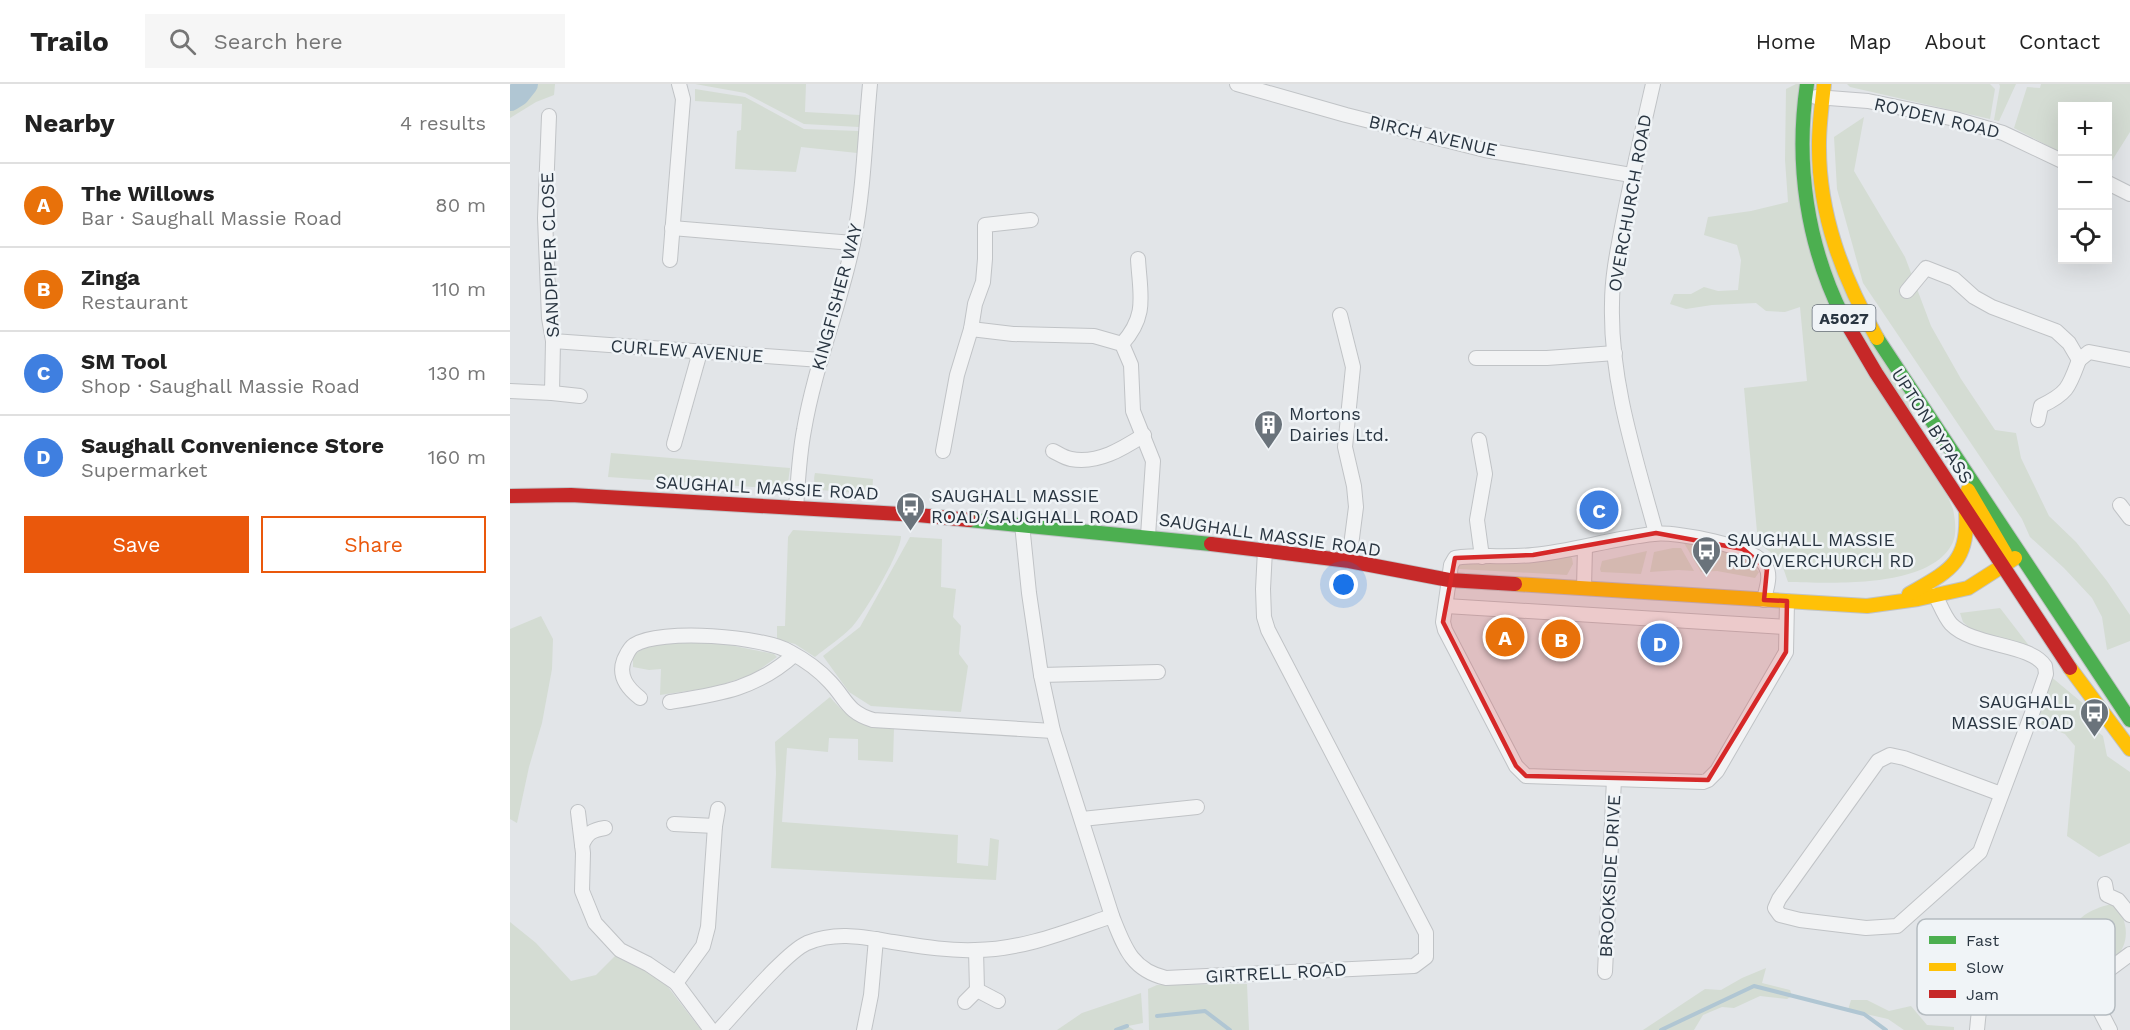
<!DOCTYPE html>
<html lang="en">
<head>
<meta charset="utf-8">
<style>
	body { margin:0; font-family:"Work Sans",sans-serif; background:#f6f6f6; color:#222 }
	.controls { position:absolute; right:18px; top:18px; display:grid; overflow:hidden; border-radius:0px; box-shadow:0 6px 24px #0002 }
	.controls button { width:54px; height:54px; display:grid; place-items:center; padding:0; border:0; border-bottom:2px solid #e0e0e0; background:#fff; color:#222; font:30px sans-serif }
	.you { position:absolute; left:834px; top:501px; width:21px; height:21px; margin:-15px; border:4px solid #fff; border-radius:50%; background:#1a73e8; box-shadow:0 0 0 9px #1a73e833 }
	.badge { display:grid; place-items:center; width:39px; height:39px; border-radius:50%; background:#ea580c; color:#fff; font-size:20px; font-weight:700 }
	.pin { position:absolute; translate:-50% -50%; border:3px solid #fff; box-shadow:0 2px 6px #0006 }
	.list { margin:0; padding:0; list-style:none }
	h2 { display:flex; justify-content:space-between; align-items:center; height:78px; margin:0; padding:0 24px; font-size:26px }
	h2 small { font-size:20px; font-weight:400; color:#767676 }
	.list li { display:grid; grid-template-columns:39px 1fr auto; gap:18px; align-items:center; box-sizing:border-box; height:84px; padding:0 24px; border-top:2px solid #e0e0e0 }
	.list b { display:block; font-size:22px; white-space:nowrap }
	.list p { margin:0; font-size:20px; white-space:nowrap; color:#767676 }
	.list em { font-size:20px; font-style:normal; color:#767676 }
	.actions { display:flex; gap:12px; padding:18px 24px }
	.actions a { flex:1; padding:14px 0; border:2px solid #ea580c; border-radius:0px; text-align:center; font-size:21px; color:#ea580c }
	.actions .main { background:#ea580c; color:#fff }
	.icon { flex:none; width:33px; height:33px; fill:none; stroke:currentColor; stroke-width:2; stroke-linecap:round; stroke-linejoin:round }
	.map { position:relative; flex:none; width:1620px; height:946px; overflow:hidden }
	header { display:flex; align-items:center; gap:36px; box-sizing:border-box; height:84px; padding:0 30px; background:#fff; border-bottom:2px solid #e0e0e0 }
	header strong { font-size:28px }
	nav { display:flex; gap:33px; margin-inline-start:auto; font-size:21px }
	.search { width:420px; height:54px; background:#f6f6f6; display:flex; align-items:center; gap:15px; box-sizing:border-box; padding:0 21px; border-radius:0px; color:#767676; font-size:22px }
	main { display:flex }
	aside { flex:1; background:#fff }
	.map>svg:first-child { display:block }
	.green { fill:#d4dcd3 }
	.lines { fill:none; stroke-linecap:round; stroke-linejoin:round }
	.stream { stroke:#b0c6d3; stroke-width:4 }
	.river { stroke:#b0c6d3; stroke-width:24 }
	.street-casing { stroke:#c0c3c6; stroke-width:16 }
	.fast-casing { stroke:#c0c3c6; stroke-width:16 }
	.slow-casing { stroke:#c0c3c6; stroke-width:16 }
	.jam-casing { stroke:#c0c3c6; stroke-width:16 }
	.street { stroke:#f2f3f4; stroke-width:14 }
	.fast { stroke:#4caf50; stroke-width:14 }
	.slow { stroke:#ffc107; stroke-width:14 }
	.jam { stroke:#c62828; stroke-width:14 }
	.marked { fill:#d62828; fill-opacity:0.2; stroke:#d62828; stroke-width:4.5; stroke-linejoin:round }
	.labels { text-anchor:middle; stroke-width:5; stroke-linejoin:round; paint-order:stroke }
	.shield { fill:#f0f4f7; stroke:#656e78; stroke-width:1.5 }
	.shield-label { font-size:16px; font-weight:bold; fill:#293541 }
	.street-label { font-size:18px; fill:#293541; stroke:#f0f4f7 }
	.poi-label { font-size:18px; fill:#293541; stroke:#f0f4f7; text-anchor:start }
	.key { fill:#f0f4f7; stroke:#b4bbc0; stroke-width:1.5 }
	.key-label { font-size:16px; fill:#293541 }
</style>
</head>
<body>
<header>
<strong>Trailo</strong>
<div class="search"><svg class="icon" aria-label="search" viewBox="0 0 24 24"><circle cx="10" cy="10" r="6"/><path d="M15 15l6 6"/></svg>Search here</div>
<nav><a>Home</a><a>Map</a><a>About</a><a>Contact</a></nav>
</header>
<main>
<aside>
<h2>Nearby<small>4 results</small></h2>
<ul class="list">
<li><span class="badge" style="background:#e8710a">A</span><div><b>The Willows</b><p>Bar · Saughall Massie Road</p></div><em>80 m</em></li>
<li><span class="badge" style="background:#e8710a">B</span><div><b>Zinga</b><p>Restaurant</p></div><em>110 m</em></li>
<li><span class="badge" style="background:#3f7fe0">C</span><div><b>SM Tool</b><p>Shop · Saughall Massie Road</p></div><em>130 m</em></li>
<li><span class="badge" style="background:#3f7fe0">D</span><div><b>Saughall Convenience Store</b><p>Supermarket</p></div><em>160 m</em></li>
</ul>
<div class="actions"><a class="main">Save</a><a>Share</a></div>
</aside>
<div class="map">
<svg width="1620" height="946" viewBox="0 0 1620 946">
	<rect width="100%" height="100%" fill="#e2e5e8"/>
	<g class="green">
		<polygon points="24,0 45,0 44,11 26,18 0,34 0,22"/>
		<polygon points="185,0 296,0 295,28 350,31 349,43 294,40 235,9"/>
		<path d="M 1286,0 L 1289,0 L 1285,53 L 1443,425 C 1445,435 1447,448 1443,458 C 1422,505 1321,499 1278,498 L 1270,475 L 1248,459 L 1234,304 L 1297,297 L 1290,223 L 1275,228 L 1256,227 L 1246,219 L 1202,221 L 1176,225 L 1160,220 L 1164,210 L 1181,210 L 1194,203 L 1208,207 L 1228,206 L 1231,176 L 1227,161 L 1194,151 L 1198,133 L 1241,127 L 1278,118 L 1275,76 L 1276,5 Z"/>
		<polygon points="1337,0 1480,0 1485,5 1480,35 1340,3"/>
		<polygon points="1489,0 1506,0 1489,37 1484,36 1490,2"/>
		<polygon points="1531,0 1620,0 1620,48 1598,83 1598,22 1552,22 1552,69 1504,44 1517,3 1530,4"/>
		<polygon points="185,5 235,13 294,45 349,47 347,69 291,63 286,88 225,85 227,47 231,46 232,20 185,17"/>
		<polygon points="1354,33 1344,87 1395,173 1421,242 1451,295 1485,346 1506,349 1511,374 1539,432 1566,458 1597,497 1620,531 1620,557 1597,566 1592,533 1582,514 1554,484 1520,453 1512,435 1353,199 1327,105 1324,53"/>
		<polygon points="101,369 280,384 278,399 273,405 98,393"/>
		<path d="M 305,389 L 363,395 L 362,410 L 310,406 C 304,401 303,397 305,389 Z"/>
		<path d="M 283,446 L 391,452 C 391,469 354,530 342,543 C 331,554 317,563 305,573 L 285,560 L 267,555 L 267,542 L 275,542 L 278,453 Z"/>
		<polygon points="400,453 432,455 431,503 446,505 443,533 451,542 449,570 458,582 451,628 361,622 339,608 313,572 350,543"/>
		<path d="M 1174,459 C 1203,458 1229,467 1249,488 L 1245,494 L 1207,487 L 1191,488 Z"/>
		<polygon points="1163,464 1171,464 1184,487 1168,486 1140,488 1144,468"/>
		<polygon points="1137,467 1131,490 1091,488 1090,485 1092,477"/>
		<polygon points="1057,471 1062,474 1063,480 1057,491 949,485 949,480 952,478 1009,480"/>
		<polygon points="1490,524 1520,563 1461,545 1453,538 1450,529"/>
		<polygon points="31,532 43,555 42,585 32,639 19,683 7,739 0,735 0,545"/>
		<polygon points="170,557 210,559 264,570 267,573 243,590 205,603 150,611 151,585 139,586 123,583 123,571 140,561"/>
		<polygon points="1539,591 1576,622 1580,642 1593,652 1597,672 1620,688 1620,759 1589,773 1557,752 1565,662 1555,650 1528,639"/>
		<path d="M 320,613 C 340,637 353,641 384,644 L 383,678 L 348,676 L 348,655 L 319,654 L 318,668 L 277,664 L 272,738 L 448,751 L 447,779 L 478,782 L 480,754 L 489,756 L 486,796 L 261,784 L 266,689 L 265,658 Z"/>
		<path d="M 1601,820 L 1607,820 C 1620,845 1620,862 1599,881 C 1592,886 1586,891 1578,893 C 1571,895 1561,893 1554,893 C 1559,853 1555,832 1601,820 Z"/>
		<polygon points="0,838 26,859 61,897 86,891 106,871 141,890 158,903 191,946 0,946"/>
		<polygon points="1256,884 1252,899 1280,906 1282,912 1277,915 1250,912 1224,924 1212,923 1193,931 1184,946 1133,946 1195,905 1211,906 1232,894"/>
		<polygon points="737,900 739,946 639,946 638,905 647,901"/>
		<polygon points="631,909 633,939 618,942 624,946 547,946 572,929"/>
		<polygon points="1341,916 1357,916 1379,927 1401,922 1417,941 1444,943 1444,946 1394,946 1378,935 1338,926"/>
	</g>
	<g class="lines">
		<g class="stream">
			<polyline points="647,932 695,927 720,946"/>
			<polyline points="606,946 617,942"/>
			<polyline points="1151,946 1244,902 1354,930 1376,946"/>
		</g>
		<polyline class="river" points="0,15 8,10 16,0"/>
		<defs>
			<g id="street">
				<polyline points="727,0 836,31 975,66 1121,91"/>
				<path d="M 1143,0 C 1132,48 1121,95 1112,143 C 1107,169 1102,194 1102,220 C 1100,298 1126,375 1146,449"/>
				<polyline points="1306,13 1358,17 1445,35 1493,49 1552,77"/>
				<polyline points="1598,99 1620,110"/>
				<polyline points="162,144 343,159"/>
				<polyline points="160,176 173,15 169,0"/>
				<polyline points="1397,207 1416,184 1444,195 1464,213 1482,223 1546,247 1559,259 1569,276"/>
				<polyline points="830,231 843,283 835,363 844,402 846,423 839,477"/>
				<polyline points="461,245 503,250 584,252 612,260 621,281 623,327 643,377 638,452"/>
				<polyline points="43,257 311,276"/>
				<path d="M 612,260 C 638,231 630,211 628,175"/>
				<polyline points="966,274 1037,274 1105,269"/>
				<polyline points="1569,276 1579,268 1620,276"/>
				<polyline points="0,307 42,309 43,257 39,234 35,134 39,32"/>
				<polyline points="42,309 70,312"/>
				<path d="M 1528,336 L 1531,322 C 1558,309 1559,303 1569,276"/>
				<polyline points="969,356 975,390 967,436 972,473"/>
				<polyline points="164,360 190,268"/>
				<polyline points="433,367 447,291 461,245 465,220 473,198 475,175 475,141 521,136"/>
				<path d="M 543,367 C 549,370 555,374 561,375 C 588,380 612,365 634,351"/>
				<polyline points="1610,421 1620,434"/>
				<path d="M 286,424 C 288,398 289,372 294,346 C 305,281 331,220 344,155 C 354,104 355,52 360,0"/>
				<path d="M 512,440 L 519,509 L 531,591 L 543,647 L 602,832 C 614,862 621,886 656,894 L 904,882 L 916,873 L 916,849 L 758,546 L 754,533 L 753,505 L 755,466"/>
				<polyline points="1074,504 1075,463"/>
				<path d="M 1425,511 C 1430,520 1434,532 1441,540 C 1463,563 1520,559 1535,582 L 1536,590 L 1527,616 L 1470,768 L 1387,842 L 1356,844 L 1290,836 L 1270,831 L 1265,824 L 1269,815 L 1368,677 L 1380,671 L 1394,674 L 1491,710"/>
				<path d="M 1254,516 C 1256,504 1262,492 1255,481 C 1245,462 1165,447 1144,450 C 1103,454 1064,467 1023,471 C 997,474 970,470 945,474 L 941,481 L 933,538 L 935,546 L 1006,682 L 1016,692 L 1193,698 L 1198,696 L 1207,687 L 1276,568 L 1277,517"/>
				<polyline points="936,522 1276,543"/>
				<polyline points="531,591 648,588"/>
				<path d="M 130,614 C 117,604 108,592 114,576 C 117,570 119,564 124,561 C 150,544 254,552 280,568 C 295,576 309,586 320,598 C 337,616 337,628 363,636 L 543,647"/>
				<path d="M 160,618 C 209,610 246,605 284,571"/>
				<polyline points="68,728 73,769 72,807 85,839 110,866 138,880 166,899 201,946"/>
				<polyline points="572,735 687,723"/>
				<polyline points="164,740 205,742"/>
				<path d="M 72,761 C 77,749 82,746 95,744"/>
				<polyline points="1595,800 1597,811 1608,816 1620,831"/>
				<polyline points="466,866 467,906 488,917"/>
				<polyline points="1095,888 1104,695"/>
				<polyline points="166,899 193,862 198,843 205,742 208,725"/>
				<polyline points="1581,899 1586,919 1600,946"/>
				<polyline points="1581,899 1620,870"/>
				<polyline points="455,918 467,906"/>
				<path d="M 209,946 C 228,926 275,869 297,859 C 326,847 353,853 383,858 C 409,862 437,867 465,866 C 512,866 558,847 602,832"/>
				<polyline points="354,946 361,911 366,855"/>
				<path d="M 1467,946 C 1469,926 1469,905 1489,895 L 1581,899"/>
			</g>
			<g id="fast">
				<path d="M 1297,0 C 1285,80 1297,161 1333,233"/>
				<polyline points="1367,254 1620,636"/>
				<polyline points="459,436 701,460"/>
			</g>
			<g id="slow">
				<path d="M 1314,0 C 1312,20 1309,40 1309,59 C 1308,130 1333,194 1367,254"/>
				<polyline points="1458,406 1495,469"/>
				<polyline points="1005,500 1357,522 1408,515 1458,504 1505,474"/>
				<path d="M 1399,510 C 1439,487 1459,479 1456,428"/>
				<polyline points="1560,584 1620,665"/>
			</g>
			<g id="jam">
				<polyline points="1333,233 1366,289 1560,584"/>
				<polyline points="0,412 61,411 408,431 459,436"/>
				<polyline points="701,460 839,477 939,496 1005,500"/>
			</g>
		</defs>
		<use href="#street" class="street-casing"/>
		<use href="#fast" class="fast-casing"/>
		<use href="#slow" class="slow-casing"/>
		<use href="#jam" class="jam-casing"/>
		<use href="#street" class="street"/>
		<use href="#fast" class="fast"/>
		<use href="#slow" class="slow"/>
		<use href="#jam" class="jam"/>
	</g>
	<path class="marked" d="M 1146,449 L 1233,465 L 1257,485 L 1254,516 L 1277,517 L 1276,568 L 1198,696 L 1016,692 L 1006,682 L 933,538 L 945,474 L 1023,471 Z"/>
	<defs>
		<symbol id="building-pin" viewBox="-11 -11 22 30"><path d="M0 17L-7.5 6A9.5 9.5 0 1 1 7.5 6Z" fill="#6a737b" stroke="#f0f4f7"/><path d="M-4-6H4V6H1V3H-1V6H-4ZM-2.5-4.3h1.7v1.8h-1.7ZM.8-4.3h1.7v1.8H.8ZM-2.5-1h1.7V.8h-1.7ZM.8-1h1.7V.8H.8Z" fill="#fff"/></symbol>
		<symbol id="bus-pin" viewBox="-11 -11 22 30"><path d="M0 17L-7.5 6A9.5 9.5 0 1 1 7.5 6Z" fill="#6a737b" stroke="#f0f4f7"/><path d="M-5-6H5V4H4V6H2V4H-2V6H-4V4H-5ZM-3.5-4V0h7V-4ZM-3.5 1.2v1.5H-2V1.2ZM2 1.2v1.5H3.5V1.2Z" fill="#fff"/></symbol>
	</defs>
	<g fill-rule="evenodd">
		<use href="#building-pin" x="742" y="324" width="33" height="45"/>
		<use href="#bus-pin" x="384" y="406" width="33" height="45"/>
		<use href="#bus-pin" x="1180" y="450" width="33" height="45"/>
		<use href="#bus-pin" x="1568" y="612" width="33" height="45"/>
	</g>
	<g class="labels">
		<rect class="shield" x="1302.5" y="221" width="63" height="26" rx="4.5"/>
		<g class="shield-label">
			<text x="1334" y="240">A5027</text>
		</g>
		<g class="street-label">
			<text transform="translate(1427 34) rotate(13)" y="6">ROYDEN ROAD</text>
			<text transform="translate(923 52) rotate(13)" y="6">BIRCH AVENUE</text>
			<text transform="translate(1120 119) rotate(-80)" y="6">OVERCHURCH ROAD</text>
			<text transform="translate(40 171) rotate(-92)" y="6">SANDPIPER CLOSE</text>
			<text transform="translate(327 213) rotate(-75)" y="6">KINGFISHER WAY</text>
			<text transform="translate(177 267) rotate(4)" y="6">CURLEW AVENUE</text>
			<text transform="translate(1422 342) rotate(57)" y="6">UPTON BYPASS</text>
			<text transform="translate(257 404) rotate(3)" y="6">SAUGHALL MASSIE ROAD</text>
			<text transform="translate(760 451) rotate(8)" y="6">SAUGHALL MASSIE ROAD</text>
			<text transform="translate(1100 792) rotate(-87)" y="6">BROOKSIDE DRIVE</text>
			<text transform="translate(766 889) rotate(-3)" y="6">GIRTRELL ROAD</text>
		</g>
		<g class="poi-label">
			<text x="779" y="336">Mortons<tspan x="779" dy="21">Dairies Ltd.</tspan></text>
			<text x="421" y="418">SAUGHALL MASSIE<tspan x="421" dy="21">ROAD/SAUGHALL ROAD</tspan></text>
			<text x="1217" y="462">SAUGHALL MASSIE<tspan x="1217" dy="21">RD/OVERCHURCH RD</tspan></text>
			<text x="1564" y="624" text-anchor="end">SAUGHALL<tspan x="1564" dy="21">MASSIE ROAD</tspan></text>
		</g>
	</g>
	<rect x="1407" y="835" width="198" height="96" rx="9" class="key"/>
	<rect x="1419" y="852" width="27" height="8" fill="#4caf50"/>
	<rect x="1419" y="879" width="27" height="8" fill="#ffc107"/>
	<rect x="1419" y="906" width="27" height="8" fill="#c62828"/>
	<g class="key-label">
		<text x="1456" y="862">Fast</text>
		<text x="1456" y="889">Slow</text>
		<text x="1456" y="916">Jam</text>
	</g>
</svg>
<div class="controls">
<button>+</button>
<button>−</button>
<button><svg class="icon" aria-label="locate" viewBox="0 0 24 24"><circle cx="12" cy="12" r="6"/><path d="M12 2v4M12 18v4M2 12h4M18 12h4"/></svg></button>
</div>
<div class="you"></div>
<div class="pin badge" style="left:995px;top:553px;background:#e8710a">A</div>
<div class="pin badge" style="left:1051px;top:555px;background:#e8710a">B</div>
<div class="pin badge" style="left:1089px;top:426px;background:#3f7fe0">C</div>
<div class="pin badge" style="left:1150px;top:559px;background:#3f7fe0">D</div>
</div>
</main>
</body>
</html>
